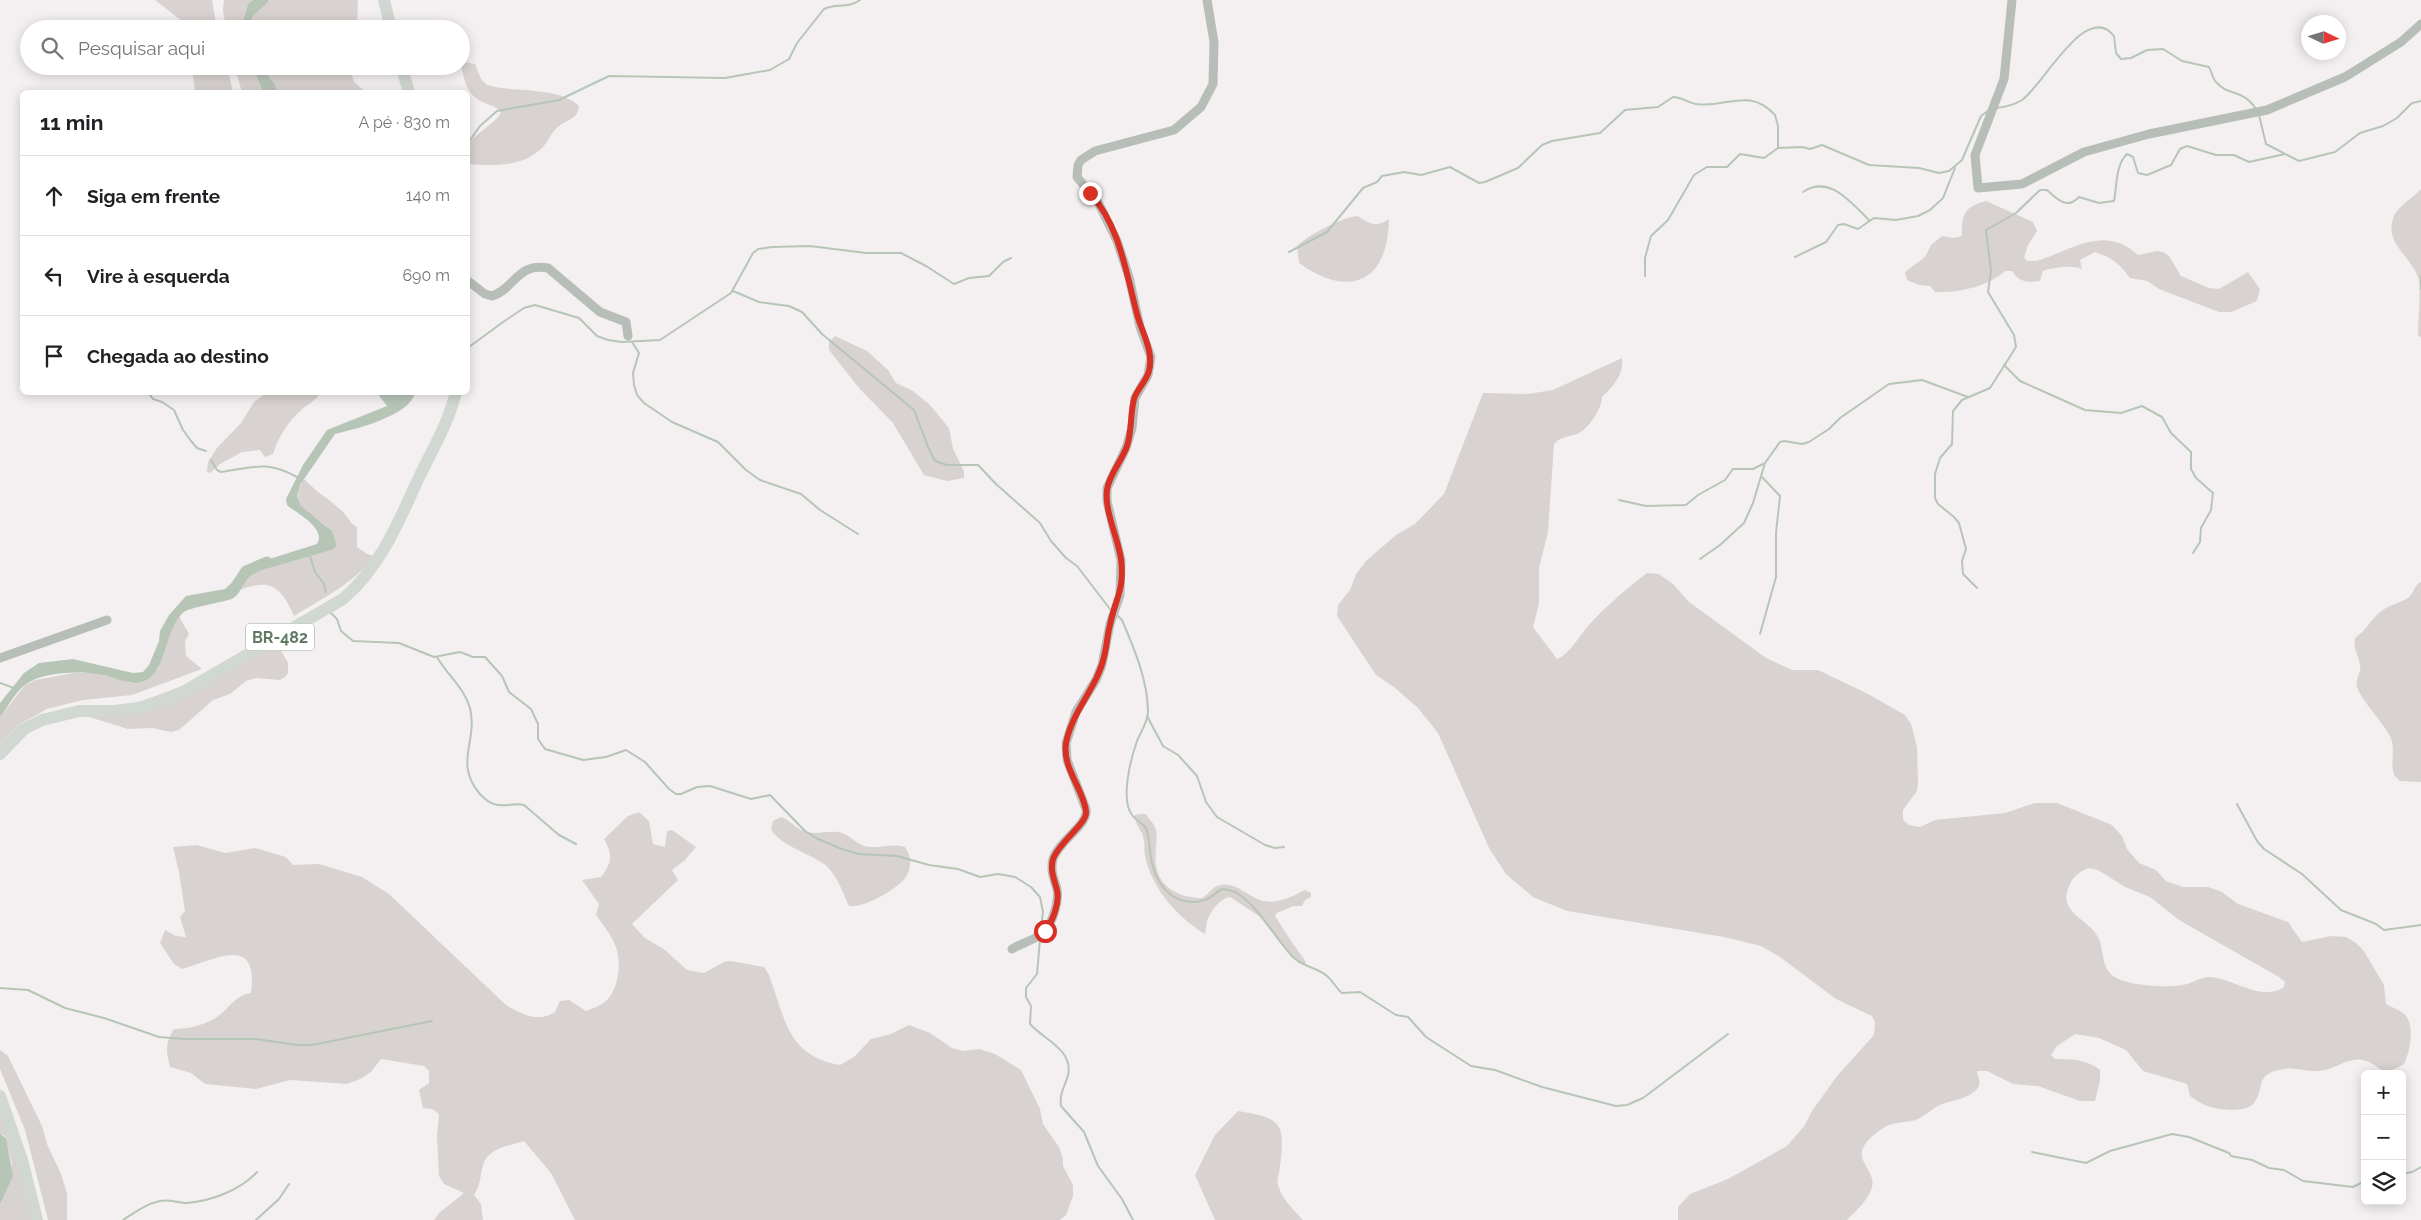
<!DOCTYPE html>
<html lang="pt">
<head>
<meta charset="utf-8">
<style>
	body { margin:0; font-family:Raleway,sans-serif; background:#f2f2f2; color:#202124 }
	.controls { position:absolute; right:15px; bottom:15px; display:grid; overflow:hidden; border-radius:8px; box-shadow:0 2px 12px #0003 }
	.controls button { width:45px; height:45px; display:grid; place-items:center; padding:0; border:0; border-bottom:1px solid #e0e0e0; background:#fff; color:#202124; font:25px sans-serif }
	.compass { position:absolute; left:2301px; top:15px; width:45px; height:45px; border-radius:50%; background:#fff; box-shadow:0 2px 12px #0003; rotate:94deg }
	.stop { position:absolute; width:15px; height:15px; margin:-11px; border:4px solid #d93025; border-radius:50%; background:#fff }
	.stop.end { background:#d93025; border-color:#fff; box-shadow:0 1px 5px #0008 }
	.list { margin:0; padding:0; list-style:none }
	h2 { display:flex; justify-content:space-between; align-items:center; height:65px; margin:0; padding:0 20px; font-size:21px }
	h2 small { font-size:16px; font-weight:400; color:#757577 }
	.list li { display:grid; grid-template-columns:32px 1fr auto; gap:15px; align-items:center; box-sizing:border-box; height:80px; padding:0 20px; border-top:1px solid #e0e0e0 }
	.list b { display:block; font-size:19px; white-space:nowrap }
	.list em { font-size:16px; font-style:normal; color:#757577 }
	.icon { flex:none; width:28px; height:28px; fill:none; stroke:currentColor; stroke-width:2; stroke-linecap:round; stroke-linejoin:round }
	.map { position:relative; flex:none; width:2421px; height:1220px; overflow:hidden }
	.search { position:absolute; background:#fff; box-shadow:0 2px 12px #0003; left:20px; top:20px; width:450px; height:55px; display:flex; align-items:center; gap:12px; box-sizing:border-box; padding:0 18px; border-radius:28px; color:#757577; font-size:19px }
	.panel { position:absolute; background:#fff; box-shadow:0 2px 12px #0003; left:20px; top:90px; width:450px; height:305px; border-radius:8px }
	.map>svg:first-child { display:block }
	.green { fill:#d8d3d0; fill-rule:evenodd }
	.water { fill:#b7c5b7 }
	.lines { fill:none; stroke-linecap:round; stroke-linejoin:round }
	.stream { stroke:#b7c5b7; stroke-width:2 }
	.river { stroke:#b7c5b7; stroke-width:11 }
	.minor { stroke:#b6beb7; stroke-width:9 }
	.highway { stroke:#d0d8d1; stroke-width:12 }
	.route { stroke:#d93025; stroke-width:6 }
	.labels { text-anchor:middle; stroke-width:5; stroke-linejoin:round; paint-order:stroke }
	.shield { fill:#fff; stroke:#90a293; stroke-width:1 }
	.shield-label { font-size:16px; font-weight:bold; fill:#617a65 }
</style>
</head>
<body>
<div class="map">
<svg width="2421" height="1220" viewBox="0 0 2421 1220">
	<rect width="100%" height="100%" fill="#f4f0f1"/>
	<g class="green">
		<polygon points="155,0 212,0 217,29 185,29 182,21"/>
		<polygon points="224,0 253,0 248,4 241,29 226,29 223,10"/>
		<path d="M 269,0 L 358,0 L 357,26 L 356,29 L 251,29 C 248,13 262,12 269,0 Z"/>
		<path d="M 463,62 L 475,64 L 481,79 L 487,85 C 513,93 560,86 579,106 C 578,119 568,119 559,126 C 552,131 548,142 542,148 C 523,167 493,166 468,164 L 468,144 C 477,133 496,122 501,113 C 496,104 485,105 477,99 C 466,91 464,78 461,66 Z"/>
		<polygon points="192,66 227,66 233,92 195,92"/>
		<polygon points="234,66 252,66 263,92 242,92"/>
		<polygon points="262,66 349,66 354,82 366,92 277,92 275,85"/>
		<path d="M 2421,189 L 2421,338 L 2418,335 C 2418,318 2421,297 2419,281 C 2414,257 2382,244 2394,216 C 2399,205 2413,198 2421,189 Z"/>
		<path d="M 1986,201 L 2033,222 L 2037,231 L 2028,245 L 2024,257 L 2027,261 L 2036,261 C 2074,250 2103,224 2138,255 L 2157,251 L 2163,252 L 2169,256 L 2181,276 L 2209,288 L 2219,289 L 2248,272 L 2260,289 L 2257,301 L 2231,312 L 2219,312 L 2159,289 L 2147,281 L 2130,278 C 2120,264 2111,257 2095,252 L 2080,260 L 2082,269 C 2072,265 2054,267 2043,271 L 2040,281 C 2027,283 2019,282 2012,271 L 2005,271 C 1987,287 1958,293 1935,292 L 1930,286 L 1919,285 L 1907,280 L 1905,272 L 1925,257 L 1931,245 L 1942,236 L 1954,238 L 1962,236 C 1961,215 1965,206 1986,201 Z"/>
		<path d="M 1358,216 C 1370,224 1376,228 1389,219 C 1388,283 1349,299 1299,263 L 1297,246 C 1310,234 1340,218 1358,216 Z"/>
		<polygon points="835,336 867,351 888,370 896,383 913,391 930,405 949,428 953,449 964,471 964,478 947,481 924,475 893,423 859,388 829,350 829,342"/>
		<path d="M 1622,358 C 1624,375 1614,385 1602,397 C 1602,408 1590,427 1579,433 C 1569,438 1562,435 1554,444 L 1548,532 L 1539,568 L 1539,604 L 1533,627 L 1557,659 C 1570,654 1579,636 1589,625 C 1606,606 1626,589 1647,573 L 1659,574 L 1673,584 L 1689,602 L 1766,658 L 1792,670 L 1818,670 L 1868,694 L 1905,715 L 1911,724 L 1917,747 L 1918,782 L 1917,791 L 1903,810 L 1903,820 L 1909,825 L 1920,827 L 1935,820 L 2005,813 L 2035,803 L 2057,803 L 2112,825 L 2122,836 L 2127,849 L 2139,863 L 2156,870 L 2166,881 L 2183,887 L 2208,887 L 2222,892 L 2238,904 L 2288,922 L 2302,942 L 2331,936 L 2346,937 L 2356,943 L 2364,951 L 2384,985 L 2386,1004 C 2392,1008 2399,1009 2404,1014 C 2416,1024 2410,1052 2404,1064 C 2378,1080 2381,1063 2362,1060 C 2348,1057 2333,1071 2318,1071 C 2307,1072 2295,1067 2284,1069 C 2253,1074 2266,1087 2254,1103 C 2247,1113 2221,1110 2210,1107 C 2203,1105 2196,1100 2190,1096 L 2187,1084 L 2143,1071 L 2126,1050 L 2099,1038 L 2075,1034 L 2057,1046 L 2051,1055 L 2055,1059 C 2072,1059 2086,1059 2100,1070 L 2100,1081 L 2095,1101 L 2080,1101 L 2038,1086 L 2013,1084 L 1987,1071 L 1977,1071 C 1978,1078 1982,1083 1977,1089 C 1967,1100 1950,1100 1938,1106 C 1930,1110 1921,1120 1911,1121 C 1901,1123 1891,1122 1882,1129 C 1838,1158 1881,1167 1871,1190 C 1867,1201 1855,1212 1847,1220 L 1678,1220 L 1678,1207 L 1690,1194 L 1728,1179 L 1787,1146 L 1805,1125 L 1812,1111 L 1837,1076 L 1874,1035 L 1875,1022 L 1872,1016 L 1836,999 L 1780,957 L 1761,946 L 1724,937 L 1567,911 L 1533,897 L 1506,874 L 1489,848 L 1438,733 L 1418,708 L 1394,687 L 1376,675 L 1337,616 L 1338,605 L 1350,590 L 1356,574 L 1366,561 L 1396,535 L 1415,524 L 1444,494 L 1483,393 L 1528,394 L 1553,390 ZM 2088,868 L 2098,870 L 2125,887 L 2150,897 L 2179,920 L 2279,977 L 2285,982 L 2284,987 C 2261,1003 2230,976 2208,977 C 2199,978 2191,984 2182,985 C 2166,988 2125,986 2112,975 C 2101,966 2104,948 2098,937 C 2089,919 2059,913 2068,889 C 2072,878 2077,873 2088,868 Z"/>
		<path d="M 268,392 L 320,393 C 315,402 304,406 297,414 C 285,426 278,439 273,454 L 265,457 L 260,450 L 242,452 L 220,464 L 210,473 L 207,472 L 208,462 L 217,448 L 241,423 L 254,402 Z"/>
		<path d="M 304,479 C 315,491 329,499 341,510 C 348,516 349,523 357,527 L 357,547 L 367,554 L 374,556 C 355,583 321,599 294,616 C 281,587 271,578 240,590 L 248,576 L 259,571 L 332,550 L 337,546 C 334,540 331,529 325,525 C 308,510 287,506 304,479 Z"/>
		<path d="M 2421,582 L 2421,782 L 2400,781 L 2394,775 C 2390,762 2396,748 2390,736 C 2382,721 2361,700 2357,687 C 2355,679 2362,672 2360,664 C 2358,654 2353,649 2355,638 C 2368,629 2372,617 2383,610 C 2391,604 2401,603 2409,597 C 2415,592 2414,585 2421,582 Z"/>
		<polygon points="179,616 189,634 185,641 186,656 202,669 132,695 83,700 47,709 20,724 0,745 0,717 25,685 35,680 73,673 97,673 131,683 158,669 170,630"/>
		<polygon points="274,638 288,663 288,673 285,677 280,680 256,678 246,681 230,694 213,700 179,730 171,732 152,728 128,729 86,716 143,701 187,684"/>
		<path d="M 639,812 L 649,821 L 653,844 L 665,847 L 667,831 L 672,830 L 696,847 L 685,860 L 672,870 L 678,880 L 632,924 L 645,938 L 665,950 L 687,970 L 704,973 L 724,962 L 731,961 L 764,967 L 769,975 C 785,1018 787,1056 840,1065 L 854,1057 L 871,1039 L 891,1034 L 909,1025 L 930,1033 L 952,1048 L 963,1051 L 979,1049 L 995,1054 L 1021,1070 L 1040,1109 L 1043,1124 L 1059,1147 L 1063,1159 L 1063,1166 L 1073,1185 L 1073,1196 L 1066,1215 L 1060,1220 L 575,1220 L 551,1173 L 524,1141 C 509,1146 487,1148 483,1166 C 479,1180 482,1181 474,1195 L 481,1204 L 483,1220 L 434,1220 L 439,1213 L 464,1193 L 444,1184 L 439,1176 L 437,1137 L 439,1114 L 432,1109 L 423,1108 L 419,1090 L 429,1083 L 429,1071 L 424,1066 L 381,1059 L 371,1072 L 360,1079 L 347,1084 L 290,1080 L 256,1089 L 205,1084 L 191,1073 L 170,1067 C 166,1052 165,1043 174,1029 C 190,1029 210,1024 222,1013 C 232,1004 237,995 251,993 C 259,933 215,960 182,969 L 174,964 L 160,943 L 165,930 L 176,936 L 186,937 L 180,917 L 185,911 L 179,872 L 173,847 L 197,845 L 225,853 L 255,848 L 286,857 L 293,865 L 319,864 L 362,877 L 389,894 L 506,1005 C 521,1014 539,1023 555,1012 L 560,1001 L 569,1000 L 586,1011 C 593,1008 601,1006 607,1000 C 619,988 622,960 615,945 C 611,934 602,924 596,915 L 599,904 L 582,880 L 601,877 C 612,863 613,855 604,839 L 628,816 Z"/>
		<path d="M 1140,814 L 1146,814 C 1149,819 1155,825 1156,830 C 1158,842 1154,854 1156,865 C 1159,889 1182,898 1202,898 C 1207,895 1212,888 1217,886 C 1235,879 1248,898 1264,901 C 1279,904 1293,896 1305,890 L 1311,893 L 1311,897 L 1305,900 L 1302,906 L 1293,906 L 1277,913 L 1275,916 C 1285,932 1295,947 1306,962 L 1305,965 L 1300,964 L 1292,957 L 1259,916 L 1230,897 C 1220,898 1210,912 1207,921 C 1206,925 1206,930 1205,934 C 1177,917 1152,889 1145,856 C 1144,849 1145,843 1143,836 C 1141,829 1134,823 1135,815 Z"/>
		<path d="M 781,817 C 790,820 795,828 804,831 C 817,836 830,829 842,833 C 853,837 858,846 870,847 C 882,848 892,843 905,847 C 910,855 912,864 908,873 C 903,887 863,909 849,906 C 842,891 836,871 821,862 C 804,851 784,847 771,830 L 773,821 Z"/>
		<polygon points="0,1050 8,1056 42,1126 47,1144 61,1174 67,1193 67,1220 48,1220 25,1130 0,1069"/>
		<polygon points="0,1099 36,1220 0,1220 0,1204 12,1164 5,1136 0,1134"/>
		<path d="M 1238,1111 C 1280,1118 1286,1121 1280,1166 C 1280,1172 1276,1180 1278,1185 C 1281,1198 1294,1210 1303,1220 L 1215,1220 L 1195,1175 L 1215,1135 Z"/>
	</g>
	<g class="water">
		<path d="M 253,0 L 269,0 C 262,12 248,13 251,29 L 241,29 L 248,4 Z"/>
		<polygon points="252,66 262,66 275,85 277,92 263,92"/>
		<path d="M 377,393 L 415,393 C 409,416 356,429 335,434 L 300,485 L 297,496 L 301,506 L 332,531 L 337,546 L 332,550 L 259,571 C 239,580 245,591 232,599 C 223,602 188,608 184,612 C 164,628 167,673 144,681 C 132,686 119,679 107,676 C 87,670 44,671 26,684 C 15,692 8,707 0,717 L 0,703 L 24,673 L 39,663 L 73,659 L 133,673 L 143,672 L 149,665 L 159,641 L 160,631 L 169,615 L 186,596 L 225,589 L 239,576 L 263,561 L 317,544 C 327,528 296,513 287,505 L 286,499 L 303,465 L 327,430 L 387,406 Z"/>
		<polygon points="0,1134 6,1138 13,1176 0,1204"/>
	</g>
	<g class="lines">
		<g class="stream">
			<path d="M 1996,108 C 2006,107 2014,105 2022,100 C 2043,86 2086,0 2114,36 L 2116,53 L 2121,59 L 2131,58 L 2147,50 L 2163,49 L 2182,61 L 2209,67 C 2212,72 2212,78 2216,82 C 2229,97 2242,88 2256,109"/>
			<polyline points="2259,115 2266,144 2299,161 2335,152 2360,133 2383,126 2397,118 2412,103 2421,101"/>
			<path d="M 468,143 L 480,126 L 497,111 L 559,100 L 609,76 L 725,78 L 770,70 L 789,59 L 797,43 L 824,9 C 837,2 846,10 860,0"/>
			<path d="M 1803,192 C 1830,174 1851,203 1869,220"/>
			<path d="M 1289,252 L 1327,232 L 1363,188 L 1377,182 L 1382,176 L 1404,172 L 1421,175 L 1450,167 L 1479,183 L 1485,182 L 1518,168 L 1542,145 L 1552,141 L 1600,133 L 1625,110 L 1658,107 L 1673,97 C 1682,97 1688,103 1696,104 C 1724,109 1749,86 1775,115 L 1778,126 L 1778,148"/>
			<polyline points="1795,257 1826,242 1838,225 1844,224 1858,229 1874,218 1896,220 1918,216 1930,210 1943,198 1955,168"/>
			<polyline points="1645,276 1645,258 1651,236 1668,220 1694,175 1707,167 1727,167 1740,154 1764,158 1778,148 1802,147 1810,149 1822,145 1869,165 1919,168 1939,173 1949,171 1962,160 1981,116 1989,110"/>
			<polyline points="2421,277 2421,289"/>
			<polyline points="733,291 759,302 789,306 802,312 822,334 914,410 928,447 935,461 947,465 978,465 996,484 1040,523 1051,541 1066,558 1077,566 1110,609"/>
			<polyline points="632,342 639,353 633,373 634,385 637,395 644,403 672,422 718,442 746,470 760,480 801,494 820,510 858,534"/>
			<polyline points="469,347 503,322 524,308 535,305 579,318 597,336 608,340 622,342 660,340 731,293 753,253 758,249 772,247 810,246 866,253 901,253 926,266 954,284 969,278 989,276 1003,262 1011,258"/>
			<polyline points="2004,365 2020,381 2085,410 2121,413 2142,406 2162,417 2171,433 2191,452 2191,469 2196,478 2213,493 2211,510 2201,528 2200,542 2193,553"/>
			<polyline points="148,392 153,399 162,402 174,410 183,430 191,441 197,448 206,451"/>
			<path d="M 211,460 L 217,470 L 221,472 C 256,467 266,460 299,478"/>
			<polyline points="1619,500 1646,506 1686,505 1698,495 1725,480 1733,469 1753,469 1763,464"/>
			<polyline points="309,553 315,572 324,584 326,592"/>
			<polyline points="1700,559 1720,545 1744,523 1753,503 1765,463 1780,442 1784,441 1802,444 1809,442 1829,429 1840,418 1889,384 1922,380 1968,397"/>
			<path d="M 1977,588 L 1963,574 L 1962,561 L 1966,549 L 1959,523 L 1954,517 L 1938,504 L 1935,498 L 1935,474 L 1940,458 L 1952,444 L 1953,411 L 1962,400 L 1990,388 L 2016,347 L 2014,335 L 1988,292 L 1991,271 L 1986,230 L 2016,213 L 2040,190 L 2047,190 C 2057,199 2067,210 2079,197 L 2099,203 L 2114,201 C 2117,188 2115,165 2127,154 L 2133,157 L 2138,173 L 2147,175 L 2171,165 L 2180,149 L 2187,146 L 2216,155 L 2234,155 L 2249,162 L 2285,154"/>
			<polyline points="330,612 337,619 341,631 353,641 399,643 434,657 460,652 473,657 485,657 502,676 509,692 531,709 538,724 538,739 545,749 583,760 606,757 626,750 645,762 669,789 676,794 681,794 697,787 710,786 751,799 770,795 805,831 816,838 842,849 859,854 897,856 929,865 958,869 980,877 998,874 1015,877 1031,887 1040,897 1043,912 1041,928"/>
			<path d="M 1117,615 L 1122,620 C 1134,648 1148,681 1148,712 C 1148,722 1141,731 1137,741 C 1131,758 1120,799 1132,815 C 1136,820 1142,823 1146,828 C 1150,839 1149,851 1152,863 C 1158,889 1177,908 1205,900 C 1211,898 1216,892 1222,889 C 1250,888 1275,940 1293,957 C 1303,967 1317,967 1327,976 C 1333,981 1336,988 1342,993 L 1360,992 L 1396,1015 L 1408,1017 L 1426,1037 L 1471,1066 L 1495,1070 L 1542,1087 L 1616,1106 L 1627,1105 L 1643,1098 L 1728,1034"/>
			<polyline points="1760,634 1776,577 1776,533 1780,496 1762,477"/>
			<path d="M 437,657 C 447,675 464,687 470,708 C 478,741 454,763 479,793 C 483,797 488,803 494,804 C 504,808 514,802 524,805 L 559,835 L 576,844"/>
			<polyline points="0,683 14,688"/>
			<polyline points="1147,716 1163,746 1178,755 1197,776 1206,802 1217,817 1265,845 1275,848 1284,847"/>
			<polyline points="2237,804 2257,841 2264,849 2302,874 2341,910 2376,924 2384,930 2421,925"/>
			<path d="M 1040,939 L 1037,974 L 1026,988 L 1026,997 L 1031,1006 L 1030,1024 C 1043,1039 1074,1050 1068,1075 C 1065,1087 1059,1093 1061,1106 L 1084,1132 L 1098,1166 L 1122,1199 L 1133,1220"/>
			<polyline points="0,988 28,990 65,1008 104,1018 159,1037 184,1039 256,1039 297,1045 312,1045 432,1021"/>
			<polyline points="2032,1152 2086,1163 2110,1151 2172,1134 2189,1137 2229,1153 2231,1156 2252,1160 2269,1168 2284,1170 2303,1181 2353,1187 2365,1181"/>
			<polyline points="2402,1174 2412,1172 2421,1167"/>
			<path d="M 123,1220 C 135,1212 146,1204 160,1201 C 170,1199 178,1203 187,1203 C 211,1201 241,1190 257,1172"/>
			<polyline points="256,1220 279,1199 289,1184"/>
		</g>
		<polyline class="river" points="236,586 246,571 267,562"/>
		<g class="minor">
			<polyline points="2012,0 2004,79 1975,155 1978,188 2022,184 2084,152 2149,134 2267,110 2345,77 2401,42 2421,24"/>
			<path d="M 468,281 L 485,294 L 492,296 C 515,289 517,262 548,268 L 600,312 L 626,322 L 628,336"/>
			<polyline points="0,658 107,620"/>
			<path d="M 1012,949 C 1023,942 1042,938 1048,927 C 1054,917 1059,900 1057,889 C 1054,879 1050,870 1053,859 C 1060,839 1089,825 1086,809 L 1067,760 L 1066,743 L 1076,712 L 1096,680 L 1102,665 L 1110,624 L 1120,595 L 1121,560 L 1107,501 L 1107,488 L 1126,448 L 1132,428 L 1135,398 L 1148,375 L 1151,357 L 1140,327 L 1129,277 L 1117,241 L 1099,204 L 1077,177 L 1078,165 L 1081,160 L 1095,151 L 1174,130 L 1201,107 L 1213,84 L 1214,42 L 1207,0"/>
		</g>
		<g class="highway">
			<polyline points="384,0 391,29"/>
			<polyline points="401,66 409,92"/>
			<path d="M 0,754 L 24,729 L 42,720 L 79,711 L 115,711 L 139,708 L 178,695 L 343,599 C 382,566 400,518 421,473 C 434,447 449,421 456,392"/>
			<polyline points="0,1096 22,1160 37,1220"/>
		</g>
	</g>
	<g class="lines">
		<path class="route" d="M 1045,931 C 1053,921 1060,902 1057,890 C 1054,879 1050,870 1053,859 C 1059,842 1088,823 1086,811 C 1083,788 1062,768 1066,743 C 1072,711 1097,688 1104,657 C 1107,646 1107,636 1110,625 C 1115,599 1125,590 1121,559 C 1118,538 1104,510 1107,490 C 1109,474 1122,461 1127,446 C 1132,431 1130,415 1134,399 C 1137,389 1146,382 1149,371 C 1154,351 1142,333 1137,314 C 1126,273 1120,226 1090,193"/>
	</g>
	<g class="labels">
		<rect class="shield" x="246" y="623.5" width="68" height="27" rx="4"/>
		<g class="shield-label">
			<text x="280" y="643">BR-482</text>
		</g>
	</g>
</svg>
<div class="controls">
<button>+</button>
<button>−</button>
<button><svg class="icon" aria-label="layers" viewBox="0 0 24 24"><path d="M12 4l9 5-9 5-9-5zM3 14l9 5 9-5"/></svg></button>
</div>
<svg class="compass" viewBox="-18 -18 36 36"><path d="M0-13l5 13h-10z" fill="#e53935"/><path d="M0 13l5-13h-10z" fill="#757577"/></svg>
<div class="stop" style="left:1045px;top:931px"></div>
<div class="stop end" style="left:1090px;top:193px"></div>
<div class="search"><svg class="icon" aria-label="search" viewBox="0 0 24 24"><circle cx="10" cy="10" r="6"/><path d="M15 15l6 6"/></svg>Pesquisar aqui</div>
<section class="panel">
<h2>11 min<small>A pé · 830 m</small></h2>
<ul class="list">
<li><svg class="icon" aria-label="ahead" viewBox="0 0 24 24"><path d="M12 20V5M6 11l6-6 6 6"/></svg><div><b>Siga em frente</b></div><em>140 m</em></li>
<li><svg class="icon" aria-label="left" viewBox="0 0 24 24"><path d="M17 20v-9H6M10 6l-5 5 5 5"/></svg><div><b>Vire à esquerda</b></div><em>690 m</em></li>
<li><svg class="icon" aria-label="arrive" viewBox="0 0 24 24"><path d="M6 21V4h12l-3 4 3 4H6"/></svg><div><b>Chegada ao destino</b></div></li>
</ul>
</section>
</div>
</body>
</html>
